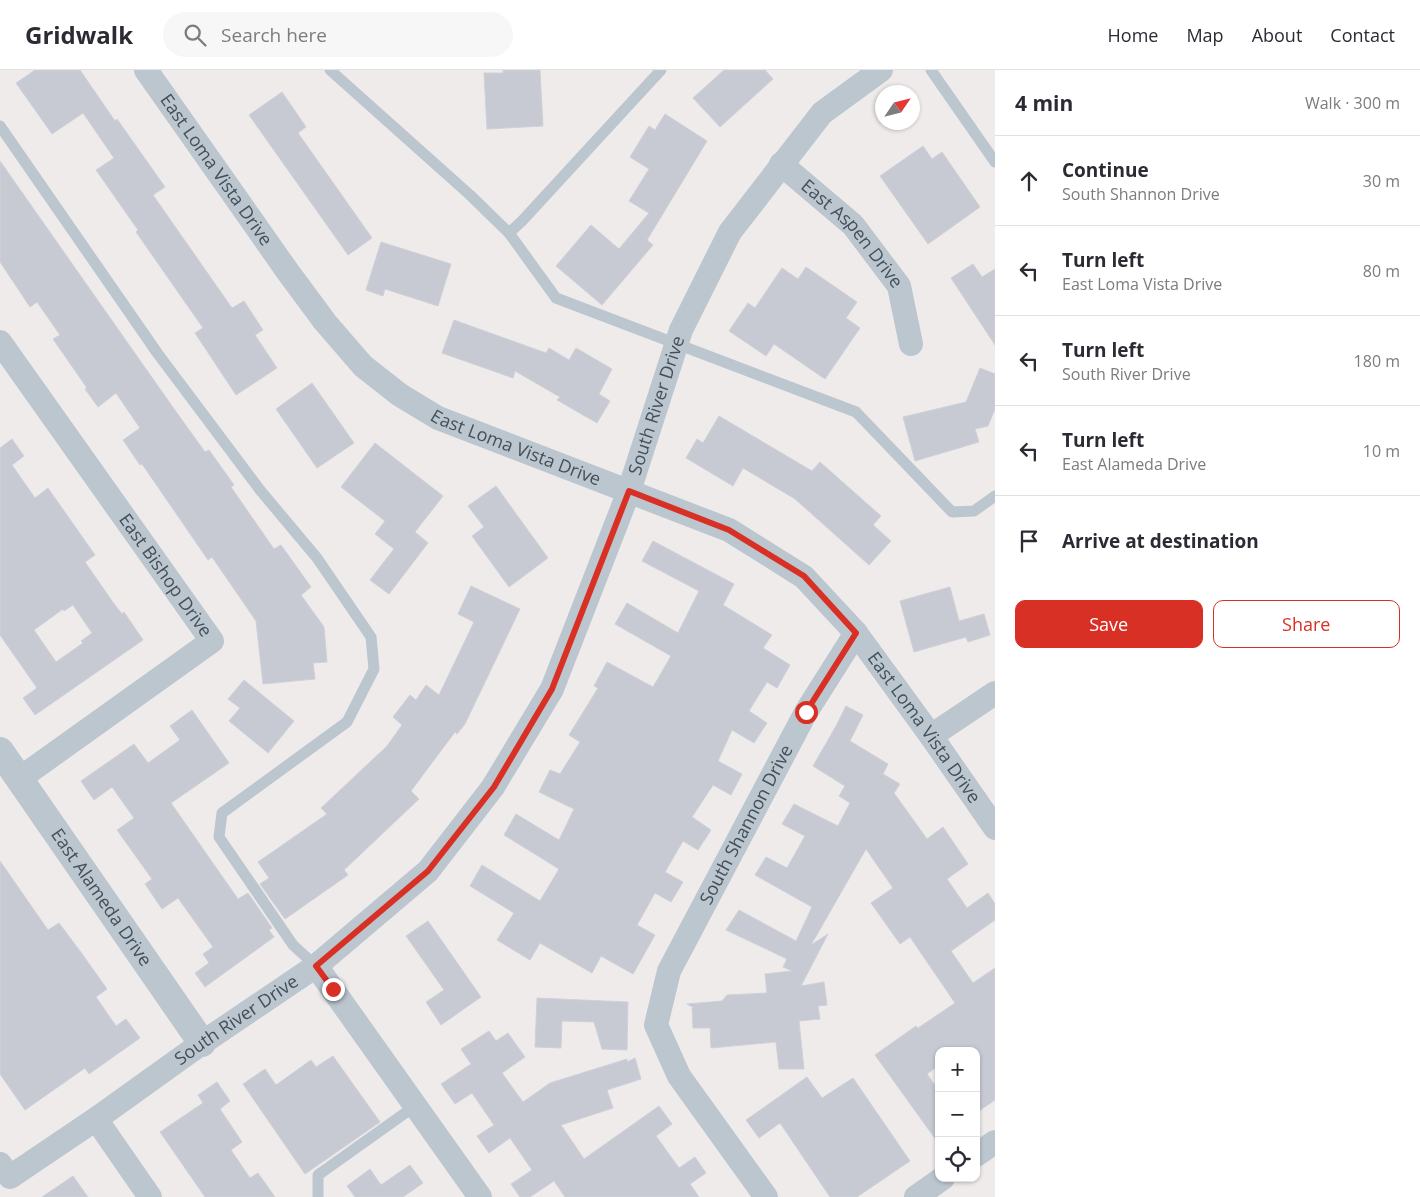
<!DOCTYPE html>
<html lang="en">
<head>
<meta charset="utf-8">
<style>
	body { margin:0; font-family:"Open Sans",sans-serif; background:#f7f7f7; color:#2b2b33 }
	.controls { position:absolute; right:15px; bottom:15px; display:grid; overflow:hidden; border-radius:10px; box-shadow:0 1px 4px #0004 }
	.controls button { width:45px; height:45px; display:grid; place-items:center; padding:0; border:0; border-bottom:1px solid #e1e1e2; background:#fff; color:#2b2b33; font:25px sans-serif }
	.compass { position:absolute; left:875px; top:15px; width:45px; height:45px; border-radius:50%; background:#fff; box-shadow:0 1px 4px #0004; rotate:55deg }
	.stop { position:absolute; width:15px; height:15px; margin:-11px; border:4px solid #d93025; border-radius:50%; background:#fff }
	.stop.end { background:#d93025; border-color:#fff; box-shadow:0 1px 5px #0008 }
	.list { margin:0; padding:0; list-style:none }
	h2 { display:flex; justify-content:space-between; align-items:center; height:65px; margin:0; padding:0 20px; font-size:21px }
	h2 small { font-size:16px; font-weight:400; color:#7c7c81 }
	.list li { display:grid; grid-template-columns:32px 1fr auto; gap:15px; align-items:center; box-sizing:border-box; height:90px; padding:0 20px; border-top:1px solid #e1e1e2 }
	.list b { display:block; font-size:19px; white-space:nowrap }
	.list p { margin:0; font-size:16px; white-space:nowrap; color:#7c7c81 }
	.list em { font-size:16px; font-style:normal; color:#7c7c81 }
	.actions { display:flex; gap:10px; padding:15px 20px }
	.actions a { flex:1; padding:11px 0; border:1px solid #d93025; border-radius:10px; text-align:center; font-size:18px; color:#d93025 }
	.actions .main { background:#d93025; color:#fff }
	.icon { flex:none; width:28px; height:28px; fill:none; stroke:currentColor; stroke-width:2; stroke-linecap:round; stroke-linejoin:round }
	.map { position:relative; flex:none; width:995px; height:1127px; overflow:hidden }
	header { display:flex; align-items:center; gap:30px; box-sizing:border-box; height:70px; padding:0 25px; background:#fff; border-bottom:1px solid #e1e1e2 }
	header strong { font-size:24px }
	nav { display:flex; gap:28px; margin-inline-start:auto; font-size:18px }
	.search { width:350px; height:45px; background:#f7f7f7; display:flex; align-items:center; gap:12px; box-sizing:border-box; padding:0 18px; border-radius:28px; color:#7c7c81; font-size:19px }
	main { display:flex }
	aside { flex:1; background:#fff }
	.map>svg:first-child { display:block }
	.building { fill:#c7cad2; stroke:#cfd1d8; fill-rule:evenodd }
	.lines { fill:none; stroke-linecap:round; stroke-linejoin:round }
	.service { stroke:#bbc6cf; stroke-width:11 }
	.minor { stroke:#bbc6cf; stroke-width:24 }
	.tertiary { stroke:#bbc6cf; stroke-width:28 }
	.route { stroke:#d93025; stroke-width:6 }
	.labels { text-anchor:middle; stroke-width:4.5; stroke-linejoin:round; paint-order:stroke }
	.street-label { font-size:18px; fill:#434f5a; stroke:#fff }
</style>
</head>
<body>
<header>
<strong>Gridwalk</strong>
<div class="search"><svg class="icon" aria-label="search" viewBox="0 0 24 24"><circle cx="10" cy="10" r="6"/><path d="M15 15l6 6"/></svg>Search here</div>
<nav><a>Home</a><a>Map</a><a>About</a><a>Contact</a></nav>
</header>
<main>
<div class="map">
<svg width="995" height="1127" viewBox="0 0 995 1127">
	<rect width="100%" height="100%" fill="#efebeb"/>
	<g class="building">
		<polygon points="35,0 80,0 115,51 117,49 165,117 153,125 232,238 244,231 263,260 255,265 277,298 236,325 195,263 203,258 136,162 138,160 96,100 114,88 83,43 52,64 16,13"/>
		<polygon points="503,0 540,0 543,56 487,59 484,3 503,3"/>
		<polygon points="724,0 765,0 773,9 720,57 693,28"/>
		<polygon points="282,22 306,57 298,63 372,168 348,185 249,45"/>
		<polygon points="665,44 707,71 647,170 653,175 602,235 556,196 591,155 619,179 649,143 629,131 649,99 630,87 649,56 655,60"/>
		<polygon points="923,76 932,89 942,82 980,137 928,174 880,106"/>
		<polygon points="0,91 172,336 205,382 209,380 234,415 231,417 274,479 281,475 311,517 301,525 324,557 327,592 313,593 315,609 263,614 256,551 212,487 208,490 142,394 140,395 123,370 140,358 116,323 98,337 85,319 87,318 53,269 60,265 37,232 30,237 0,192"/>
		<polygon points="381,172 451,194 438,236 385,219 383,226 366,220"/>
		<polygon points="973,194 982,207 995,199 995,275 951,208"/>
		<polygon points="806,197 857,232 846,248 860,258 825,309 774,274 766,286 729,261 748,233 755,238 782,198 798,209"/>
		<polygon points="454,250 546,283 549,278 569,290 576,278 612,299 599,324 610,331 597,353 557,330 560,327 515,301 513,308 442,283"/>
		<polygon points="980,298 995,304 995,339 988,356 975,359 979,372 915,391 903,347 966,332"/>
		<polygon points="312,313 354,373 317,398 276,339"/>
		<polygon points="719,346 812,401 820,392 881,446 873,455 891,471 869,495 795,429 743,398 733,416 686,388 697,369 703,373"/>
		<path d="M 12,369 L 24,386 L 12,395 L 35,428 L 48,418 L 95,485 L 85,492 L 112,531 L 122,544 L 124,542 L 143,570 L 35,645 L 23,628 L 37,618 L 0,565 L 0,378 ZM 73,535 L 92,563 L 81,571 L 83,573 L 56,592 L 34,560 L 63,539 L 64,541 Z"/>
		<polygon points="375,373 443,426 415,462 428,473 389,524 370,510 394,479 375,464 385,451 341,417"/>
		<polygon points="496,416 548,488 509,517 472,466 484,457 468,436"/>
		<polygon points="653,471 734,514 723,535 772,565 763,578 790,595 777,618 767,612 749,641 767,653 754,673 732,660 718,691 742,704 731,725 713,715 692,747 711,760 698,780 683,771 665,802 683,812 671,832 655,823 637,855 655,865 633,904 601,886 592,903 540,873 530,890 497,870 514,843 470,816 482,795 540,831 559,799 504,765 516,744 559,770 574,739 539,722 550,700 560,704 580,672 569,665 598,618 594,616 607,592 653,617 671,586 615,554 627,533 678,563 699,521 642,491"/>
		<polygon points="471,516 520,539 465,654 457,664 455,662 411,721 419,729 344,800 348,805 285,849 260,814 269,808 258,792 327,744 321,738 387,676 402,655 393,647 410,625 416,630 426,615 439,625 474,552 458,544"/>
		<polygon points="950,517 959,551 984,544 990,565 968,572 966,567 914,582 900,531"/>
		<polygon points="244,610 294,651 268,683 229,651 240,638 228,629"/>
		<polygon points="846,636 863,645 850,671 888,694 883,704 900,714 894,723 927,769 943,757 968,794 947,809 967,838 988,823 995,834 995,850 951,881 973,913 995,898 995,1030 976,1043 976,981 939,981 939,995 927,1004 939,1021 939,1074 875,985 916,956 918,958 955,933 910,867 900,874 871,833 893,818 866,779 811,875 828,864 801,916 824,912 827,935 818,936 820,949 799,951 804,999 779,999 776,972 711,978 710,958 693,958 692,938 694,938 687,934 722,931 727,925 767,923 765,904 792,901 783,897 787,889 726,860 739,840 796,871 812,837 755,805 766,787 787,798 805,766 782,754 794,734 838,756 850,733 839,726 845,716 813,696 836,656"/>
		<polygon points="192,640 229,693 171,733 238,829 248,823 272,858 269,860 274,867 205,917 195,903 209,893 203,884 213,877 178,828 162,839 145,814 152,809 117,760 134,748 112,717 94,730 81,711 134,674 148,693 180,670 170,656"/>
		<polygon points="0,791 48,860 59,853 80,881 107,919 96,927 116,956 126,949 140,968 89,1004 85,998 25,1040 0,1004"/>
		<polygon points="428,851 481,927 441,955 426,932 444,920 406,866"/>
		<polygon points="537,928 628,932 627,980 602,979 594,952 562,951 561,978 535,977"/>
		<polygon points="489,961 496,971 508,963 525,987 502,1003 523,1032 550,1013 627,989 627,992 635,988 641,1009 607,1020 613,1038 561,1055 584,1089 659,1036 672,1054 656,1066 679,1098 695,1087 706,1103 690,1114 699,1127 565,1127 554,1111 530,1127 520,1127 511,1114 532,1100 510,1068 489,1083 477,1066 494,1055 472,1023 455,1034 441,1014 471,994 461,979"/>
		<polygon points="333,986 380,1052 305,1104 243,1014 265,999 276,1015 311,990 316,997"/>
		<polygon points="807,1007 822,1028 853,1008 910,1091 857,1127 830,1127 780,1053 759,1068 746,1050"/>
		<polygon points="217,1012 230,1031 220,1039 242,1072 231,1080 250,1108 258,1103 275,1127 205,1127 160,1062 203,1033 198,1025"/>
		<polygon points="410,1095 423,1113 403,1127 355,1127 347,1116 370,1099 381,1115"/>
		<polygon points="73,1106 88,1127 42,1127"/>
	</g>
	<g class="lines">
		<g class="service">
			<polyline points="330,0 470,125 509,163 556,228 856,342 952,442 974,441 995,426"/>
			<polyline points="931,0 995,92"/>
			<polyline points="0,56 158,284 260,420 317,488 371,567 374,599 347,652 222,743 219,767 293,875 316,896"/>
			<polyline points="509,163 522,151 661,0"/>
			<polyline points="318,1127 318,1105 415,1036"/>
		</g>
		<g class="minor">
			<path id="s1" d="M 146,0 L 288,202 L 325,252 L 363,296 L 400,325 L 438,348 L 729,460 L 804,507 L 856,563 L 931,666 L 995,758"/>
			<path id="s2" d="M 781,94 L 853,155 L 899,216 L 911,274"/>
			<path id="s3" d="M 0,272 L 212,571 L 19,709"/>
			<polyline points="931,666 995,623"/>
			<polyline points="316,896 480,1127"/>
			<polyline points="96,1049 150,1127"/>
			<polyline points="976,1085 995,1072"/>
			<path id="s4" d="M 0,1094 L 10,1107 L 96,1049 L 202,973 L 316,896 L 428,801 L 493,717 L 552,619 L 629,421 L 681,260 L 730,162 L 822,43 L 881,0"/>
			<path id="s5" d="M 766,1127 L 679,1006 L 656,955 L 669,901 L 806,642 L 856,563"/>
			<polyline points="916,1127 943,1108"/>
		</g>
		<path class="tertiary" id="s6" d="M 0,681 L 202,973"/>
	</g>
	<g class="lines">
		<polyline class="route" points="333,919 316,896 428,801 494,717 552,619 629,421 729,460 804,506 856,563 806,642"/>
	</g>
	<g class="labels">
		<g class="street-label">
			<text dy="6" stroke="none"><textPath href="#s1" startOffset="122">East Loma Vista Drive</textPath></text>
			<text dy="6" stroke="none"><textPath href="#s2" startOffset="100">East Aspen Drive</textPath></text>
			<text dy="6" stroke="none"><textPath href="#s4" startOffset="1058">South River Drive</textPath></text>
			<text dy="6" stroke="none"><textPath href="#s1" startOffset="542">East Loma Vista Drive</textPath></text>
			<text dy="6" stroke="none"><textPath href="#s3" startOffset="286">East Bishop Drive</textPath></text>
			<text dy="6" stroke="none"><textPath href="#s1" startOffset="1052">East Loma Vista Drive</textPath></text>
			<text dy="6" stroke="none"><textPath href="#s5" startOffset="426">South Shannon Drive</textPath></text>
			<text dy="6" stroke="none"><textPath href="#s6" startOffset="178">East Alameda Drive</textPath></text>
			<text dy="6" stroke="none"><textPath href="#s4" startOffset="292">South River Drive</textPath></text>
		</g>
	</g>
</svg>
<div class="controls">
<button>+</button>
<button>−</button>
<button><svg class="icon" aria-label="locate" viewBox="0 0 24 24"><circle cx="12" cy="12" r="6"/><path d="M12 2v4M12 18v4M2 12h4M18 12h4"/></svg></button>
</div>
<svg class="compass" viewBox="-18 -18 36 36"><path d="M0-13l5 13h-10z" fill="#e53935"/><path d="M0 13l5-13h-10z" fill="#7c7c81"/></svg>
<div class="stop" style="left:806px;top:642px"></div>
<div class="stop end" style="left:333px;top:919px"></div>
</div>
<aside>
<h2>4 min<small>Walk · 300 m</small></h2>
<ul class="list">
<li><svg class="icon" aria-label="ahead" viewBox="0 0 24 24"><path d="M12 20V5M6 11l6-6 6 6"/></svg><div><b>Continue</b><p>South Shannon Drive</p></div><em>30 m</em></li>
<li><svg class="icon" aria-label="left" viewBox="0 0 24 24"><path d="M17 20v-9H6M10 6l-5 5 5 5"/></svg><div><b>Turn left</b><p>East Loma Vista Drive</p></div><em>80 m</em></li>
<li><svg class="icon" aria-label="left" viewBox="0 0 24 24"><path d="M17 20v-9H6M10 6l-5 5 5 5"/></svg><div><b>Turn left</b><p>South River Drive</p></div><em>180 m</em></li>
<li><svg class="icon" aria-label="left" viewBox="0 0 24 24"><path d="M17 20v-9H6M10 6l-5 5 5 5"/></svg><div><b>Turn left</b><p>East Alameda Drive</p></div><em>10 m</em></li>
<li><svg class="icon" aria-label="arrive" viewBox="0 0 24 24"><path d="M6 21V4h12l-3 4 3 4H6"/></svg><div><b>Arrive at destination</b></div></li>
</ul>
<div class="actions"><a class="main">Save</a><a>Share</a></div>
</aside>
</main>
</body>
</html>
